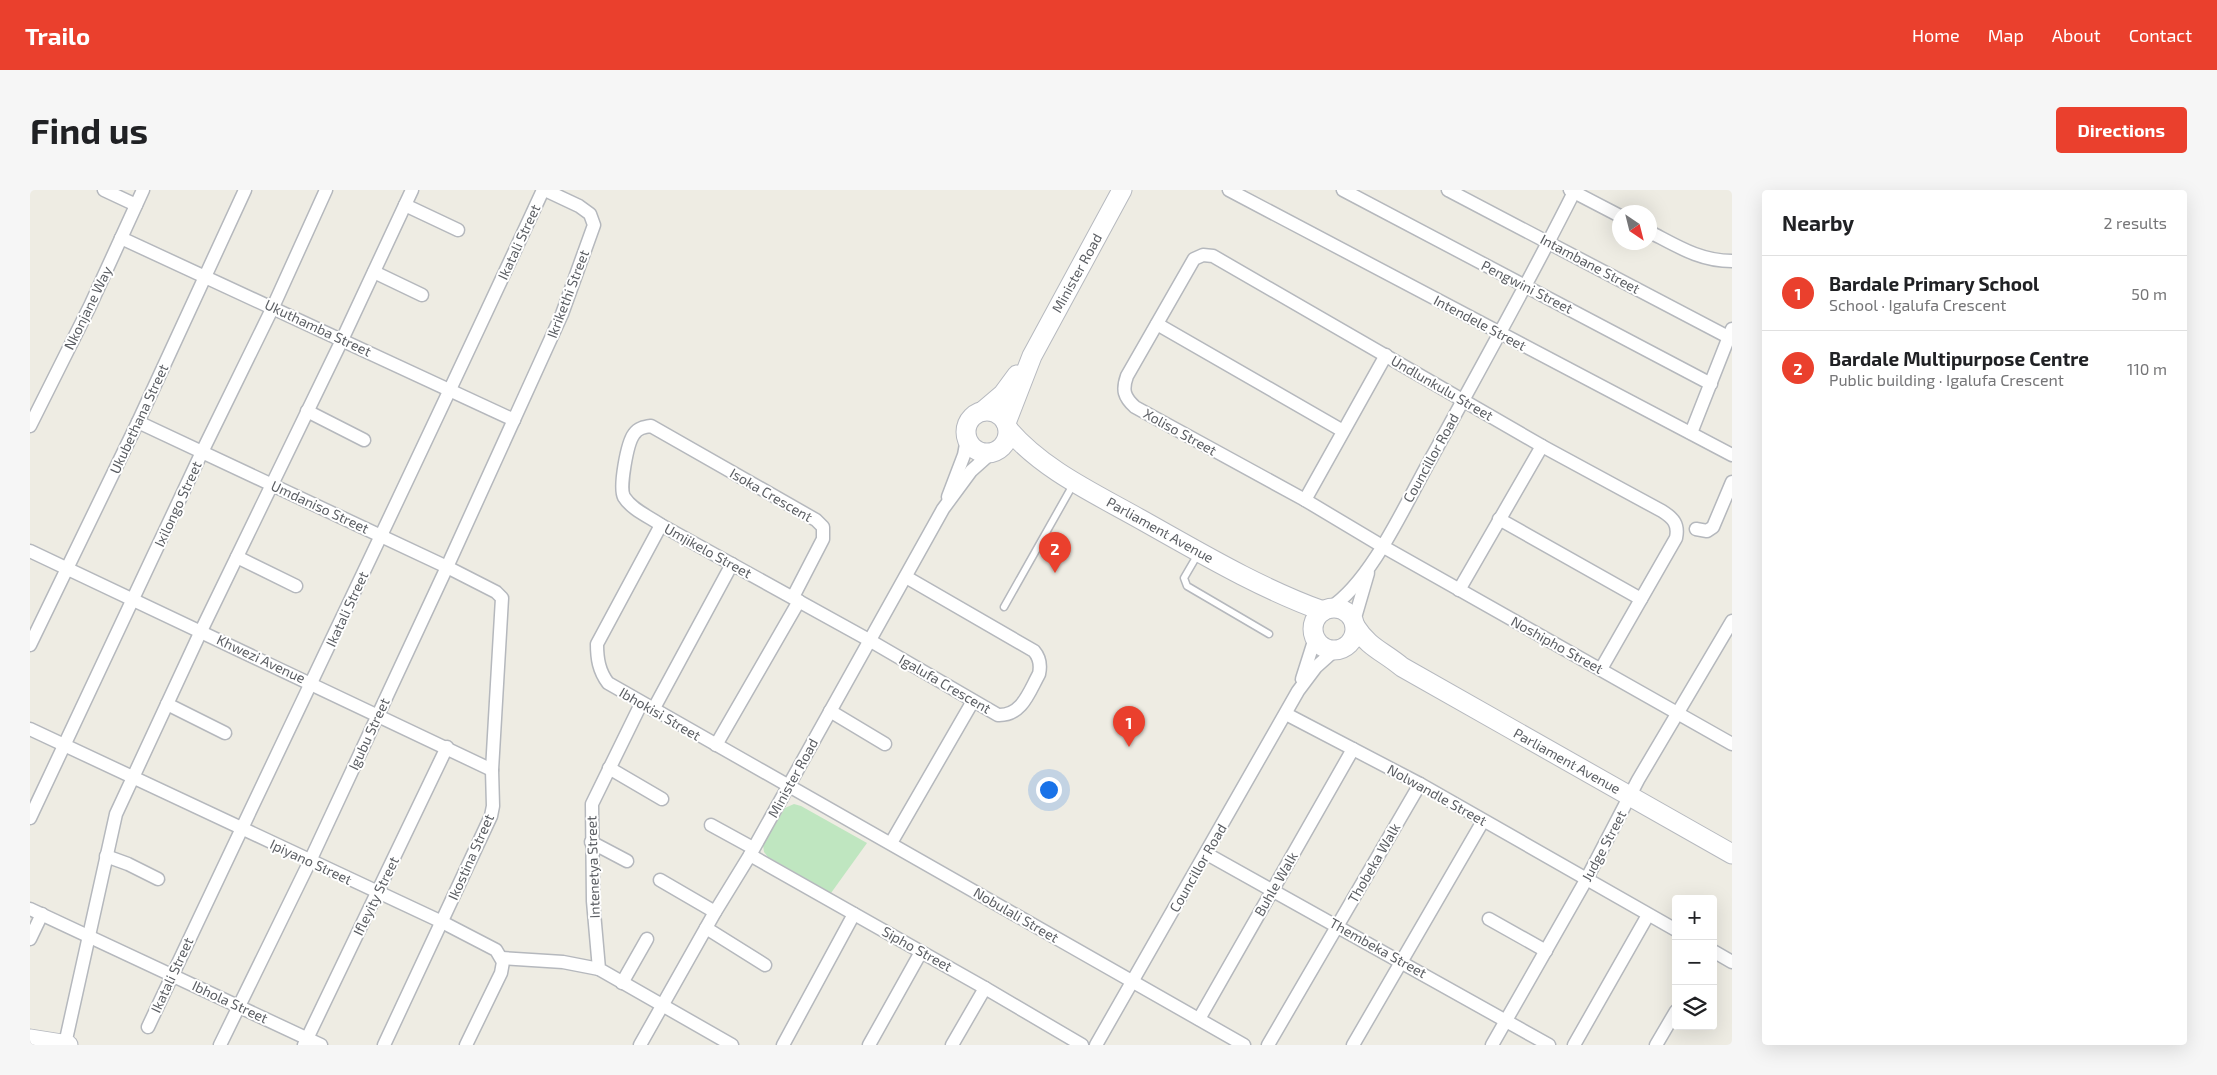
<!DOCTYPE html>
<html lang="en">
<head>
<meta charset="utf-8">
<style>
	body { margin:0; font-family:"Exo 2",sans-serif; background:#f6f6f6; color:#202124 }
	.controls { position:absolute; right:15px; bottom:15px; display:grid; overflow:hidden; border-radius:5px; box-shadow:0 5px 20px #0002 }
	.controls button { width:45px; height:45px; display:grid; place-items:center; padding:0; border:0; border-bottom:1px solid #e0e0e0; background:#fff; color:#202124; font:25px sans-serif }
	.compass { position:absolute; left:1582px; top:15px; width:45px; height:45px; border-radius:50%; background:#fff; box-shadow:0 5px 20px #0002; rotate:145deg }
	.you { position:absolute; left:1018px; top:599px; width:18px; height:18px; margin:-12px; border:4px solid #fff; border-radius:50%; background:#1a73e8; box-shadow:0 0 0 8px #1a73e833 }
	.badge { display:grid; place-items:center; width:32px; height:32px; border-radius:50%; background:#ea402d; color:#fff; font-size:16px; font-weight:700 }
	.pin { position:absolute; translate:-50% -41px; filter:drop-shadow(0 1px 2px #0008) }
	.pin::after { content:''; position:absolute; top:26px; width:18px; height:15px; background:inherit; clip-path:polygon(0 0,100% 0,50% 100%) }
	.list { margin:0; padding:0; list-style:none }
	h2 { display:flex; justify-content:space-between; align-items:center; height:65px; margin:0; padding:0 20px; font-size:21px }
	h2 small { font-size:16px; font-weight:400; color:#757577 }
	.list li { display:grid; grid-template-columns:32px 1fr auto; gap:15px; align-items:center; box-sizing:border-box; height:75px; padding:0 20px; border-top:1px solid #e0e0e0 }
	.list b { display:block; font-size:19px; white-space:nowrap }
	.list p { margin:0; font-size:16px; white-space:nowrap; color:#757577 }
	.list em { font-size:16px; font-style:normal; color:#757577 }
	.icon { flex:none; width:28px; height:28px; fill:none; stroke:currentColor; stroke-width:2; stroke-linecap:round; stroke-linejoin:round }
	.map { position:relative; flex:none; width:1702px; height:855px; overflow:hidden; border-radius:5px }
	header { display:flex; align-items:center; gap:30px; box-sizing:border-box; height:70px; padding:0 25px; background:#ea402d; color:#fff }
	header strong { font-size:24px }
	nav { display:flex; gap:28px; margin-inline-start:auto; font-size:18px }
	.intro { display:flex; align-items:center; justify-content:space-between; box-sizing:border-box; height:120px; padding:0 30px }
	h1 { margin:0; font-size:35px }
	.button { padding:12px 22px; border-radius:5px; background:#ea402d; color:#fff; font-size:18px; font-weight:700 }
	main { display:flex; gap:30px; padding:0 30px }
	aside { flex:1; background:#fff; border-radius:5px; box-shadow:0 5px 20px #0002 }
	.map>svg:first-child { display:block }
	.green { fill:#bfe6c0 }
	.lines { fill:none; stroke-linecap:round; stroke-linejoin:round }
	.lane-casing { stroke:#b5b8bd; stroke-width:9 }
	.street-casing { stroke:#b5b8bd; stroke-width:15 }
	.secondary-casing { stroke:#b6b9bf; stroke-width:21 }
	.lane { stroke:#fff; stroke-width:6 }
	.street { stroke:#fff; stroke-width:12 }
	.secondary { stroke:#fff; stroke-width:19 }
	.labels { text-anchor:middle; stroke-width:4; stroke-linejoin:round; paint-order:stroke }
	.street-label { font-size:14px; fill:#5b5e63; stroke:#fff }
</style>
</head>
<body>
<header>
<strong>Trailo</strong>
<nav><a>Home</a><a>Map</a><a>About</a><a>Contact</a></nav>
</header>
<div class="intro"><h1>Find us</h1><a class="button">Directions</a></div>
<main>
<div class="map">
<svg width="1702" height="855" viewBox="0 0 1702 855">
	<rect width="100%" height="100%" fill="#eeece3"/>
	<polygon class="green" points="764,614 771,616 837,653 801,703 738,667 734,662 733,655 755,618"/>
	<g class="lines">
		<defs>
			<g id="lane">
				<polyline points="1168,364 1154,388 1157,396 1239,444"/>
				<polyline points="974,417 1044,293"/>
			</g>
			<g id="street">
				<polyline points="74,0 106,15"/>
				<polyline points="1199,0 1702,265"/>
				<polyline points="1313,0 1681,194"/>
				<polyline points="1418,0 1702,149"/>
				<polyline points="1540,0 1590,26"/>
				<polyline points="375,15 428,40"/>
				<path d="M 1620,42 C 1647,56 1670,71 1702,71"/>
				<polyline points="91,48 484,230"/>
				<polyline points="344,82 392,105"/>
				<polyline points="1127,134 1313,241"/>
				<polyline points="277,221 334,250"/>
				<polyline points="108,232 417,377 466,402 472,408 462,580 463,616 461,626 354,855"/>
				<polyline points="0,236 60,116 113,0"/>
				<polyline points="1661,243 1702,139"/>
				<polyline points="918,307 934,265 937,249"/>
				<polyline points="1275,310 1356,165"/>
				<polyline points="1469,329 1611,409"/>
				<path d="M 631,335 L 567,454 C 567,469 569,481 578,493 L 1214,855"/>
				<polyline points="1666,339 1677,341 1683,337 1702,292"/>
				<polyline points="0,361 462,580"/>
				<polyline points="207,367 266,396"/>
				<polyline points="1429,400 1512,256"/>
				<path d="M 763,407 L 793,349 L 793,337 L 786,330 L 621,236 C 614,237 608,238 604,244 C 597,253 589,298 594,307 C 602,320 620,327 631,335 L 839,450 L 968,525 C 992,526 999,502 1009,484 C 1011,475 1010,468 1004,461 L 876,387"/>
				<path d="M 1300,418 C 1343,390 1377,310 1403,265 C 1451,177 1500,90 1545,0"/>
				<polyline points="1324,431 1338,383"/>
				<polyline points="0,455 108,232 215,0"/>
				<path d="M 1571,479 L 1646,348 C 1649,334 1643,328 1632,321 L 1512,256 L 1183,66 L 1173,65 L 1164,69 L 1097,186 C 1092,200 1094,207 1105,217 L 1275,310 L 1352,356 L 1702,554"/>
				<polyline points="1272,489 1285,448"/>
				<polyline points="137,514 195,543"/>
				<polyline points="611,514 562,614 563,711 569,779 702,855"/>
				<polyline points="623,520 702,374"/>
				<polyline points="800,521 855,554"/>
				<polyline points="1256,524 1390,594 1646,740"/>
				<polyline points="0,539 412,732 466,760 473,772 471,783 436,855"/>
				<polyline points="686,555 769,411"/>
				<polyline points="579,578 632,609"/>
				<polyline points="0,628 172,262 243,117 296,0"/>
				<polyline points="681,635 723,658"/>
				<polyline points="561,652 597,671"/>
				<polyline points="861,653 943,511"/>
				<polyline points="1177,664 1519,855"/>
				<polyline points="720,665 955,798 1052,855"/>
				<polyline points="76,666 98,674 128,689"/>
				<polyline points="630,690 685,722"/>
				<polyline points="0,719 291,855"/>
				<polyline points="1459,729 1516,761"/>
				<polyline points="676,738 735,775"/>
				<polyline points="0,749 12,724"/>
				<polyline points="1683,761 1702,772"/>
				<polyline points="472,768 533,772 569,779"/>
				<polyline points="592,793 617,749"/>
				<polyline points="1169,829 1323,559"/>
				<path d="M 118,837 C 249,558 384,280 513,0"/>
				<polyline points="35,854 86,624 171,441 312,150 382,0"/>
				<polyline points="190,855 280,671 417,377 532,124 564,35 560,24 549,16 515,0"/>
				<polyline points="274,855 417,557"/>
				<polyline points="610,855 685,722 720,665 913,319 941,281 960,264"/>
				<polyline points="753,855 824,724"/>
				<polyline points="839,855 891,762"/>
				<polyline points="922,855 955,798"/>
				<polyline points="1066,855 1268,501 1286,477 1305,460"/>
				<polyline points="1238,855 1390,594"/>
				<polyline points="1323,855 1453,631"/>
				<polyline points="1462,855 1556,690 1608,590 1702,431"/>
				<polyline points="1544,855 1618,725"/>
				<polyline points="1626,855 1646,821"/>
			</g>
			<g id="secondary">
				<circle cx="957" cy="242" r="21"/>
				<polyline points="953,221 973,204 987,185"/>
				<polyline points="976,233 1002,166 1092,0"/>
				<path d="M 978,239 C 1013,280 1064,303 1110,329 C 1169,362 1229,398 1293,421"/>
				<circle cx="1304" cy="439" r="21"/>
				<path d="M 1325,436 C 1339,458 1353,461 1372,477 L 1702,664"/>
				<polyline points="0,849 38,855"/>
			</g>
		</defs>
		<use href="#lane" class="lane-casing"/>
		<use href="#street" class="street-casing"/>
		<use href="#secondary" class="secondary-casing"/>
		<use href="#lane" class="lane"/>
		<use href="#street" class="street"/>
		<use href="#secondary" class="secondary"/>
	</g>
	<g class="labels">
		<g class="street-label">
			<text transform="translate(489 52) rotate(-65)" y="5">Ikatali Street</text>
			<text transform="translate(1560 74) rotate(28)" y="5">Intambane Street</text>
			<text transform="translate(1047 83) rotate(-61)" y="5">Minister Road</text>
			<text transform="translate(1497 97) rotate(27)" y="5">Pengwini Street</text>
			<text transform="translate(538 104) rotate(-69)" y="5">Ikrikethi Street</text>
			<text transform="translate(58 118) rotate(-64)" y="5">Nkonjane Way</text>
			<text transform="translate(1450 133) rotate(28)" y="5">Intendele Street</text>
			<text transform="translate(288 138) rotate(25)" y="5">Ukuthamba Street</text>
			<text transform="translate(1412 198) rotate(30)" y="5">Undlunkulu Street</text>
			<text transform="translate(109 229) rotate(-65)" y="5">Ukubethana Street</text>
			<text transform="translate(1150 242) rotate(29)" y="5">Xoliso Street</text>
			<text transform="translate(1401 268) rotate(-61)" y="5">Councillor Road</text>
			<text transform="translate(741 305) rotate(30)" y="5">Isoka Crescent</text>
			<text transform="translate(148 314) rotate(-65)" y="5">Ixilongo Street</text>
			<text transform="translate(290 317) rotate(25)" y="5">Umdaniso Street</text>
			<text transform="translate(1130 340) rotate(29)" y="5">Parliament Avenue</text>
			<text transform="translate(678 361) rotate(29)" y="5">Umjikelo Street</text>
			<text transform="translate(317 419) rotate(-65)" y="5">Ikatali Street</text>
			<text transform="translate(1527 455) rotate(29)" y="5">Noshipho Street</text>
			<text transform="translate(231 469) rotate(25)" y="5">Khwezi Avenue</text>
			<text transform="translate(915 494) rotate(30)" y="5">Igalufa Crescent</text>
			<text transform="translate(630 524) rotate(30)" y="5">Ibhokisi Street</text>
			<text transform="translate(339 544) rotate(-65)" y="5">Igubu Street</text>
			<text transform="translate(1537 571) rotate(29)" y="5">Parliament Avenue</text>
			<text transform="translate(763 588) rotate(-61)" y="5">Minister Road</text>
			<text transform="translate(1407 605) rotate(29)" y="5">Nolwandle Street</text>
			<text transform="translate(1574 656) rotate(-62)" y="5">Judge Street</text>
			<text transform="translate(441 667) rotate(-66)" y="5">Ikostina Street</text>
			<text transform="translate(281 672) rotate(25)" y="5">Ipiyano Street</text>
			<text transform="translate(1344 673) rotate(-60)" y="5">Thobeka Walk</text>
			<text transform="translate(563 677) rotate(-92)" y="5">Intenetya Street</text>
			<text transform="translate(1168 678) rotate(-60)" y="5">Councillor Road</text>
			<text transform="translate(1246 694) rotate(-60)" y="5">Buhle Walk</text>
			<text transform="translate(346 706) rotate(-64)" y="5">Ifleyity Street</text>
			<text transform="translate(986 725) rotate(30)" y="5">Nobulali Street</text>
			<text transform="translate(1348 758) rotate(29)" y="5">Thembeka Street</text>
			<text transform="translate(887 759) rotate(29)" y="5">Sipho Street</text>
			<text transform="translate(142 785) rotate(-65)" y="5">Ikatali Street</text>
			<text transform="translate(200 812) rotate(25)" y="5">Ibhola Street</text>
		</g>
	</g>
</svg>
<div class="controls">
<button>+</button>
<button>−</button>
<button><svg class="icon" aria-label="layers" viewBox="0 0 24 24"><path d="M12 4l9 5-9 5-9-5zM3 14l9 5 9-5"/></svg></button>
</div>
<svg class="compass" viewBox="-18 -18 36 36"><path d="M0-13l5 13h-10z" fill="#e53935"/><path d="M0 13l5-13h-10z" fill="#757577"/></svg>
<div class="you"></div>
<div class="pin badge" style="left:1099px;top:557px">1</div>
<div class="pin badge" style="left:1025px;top:383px">2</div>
</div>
<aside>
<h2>Nearby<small>2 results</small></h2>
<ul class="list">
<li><span class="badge">1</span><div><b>Bardale Primary School</b><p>School · Igalufa Crescent</p></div><em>50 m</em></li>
<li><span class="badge">2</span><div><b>Bardale Multipurpose Centre</b><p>Public building · Igalufa Crescent</p></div><em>110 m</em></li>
</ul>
</aside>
</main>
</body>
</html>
